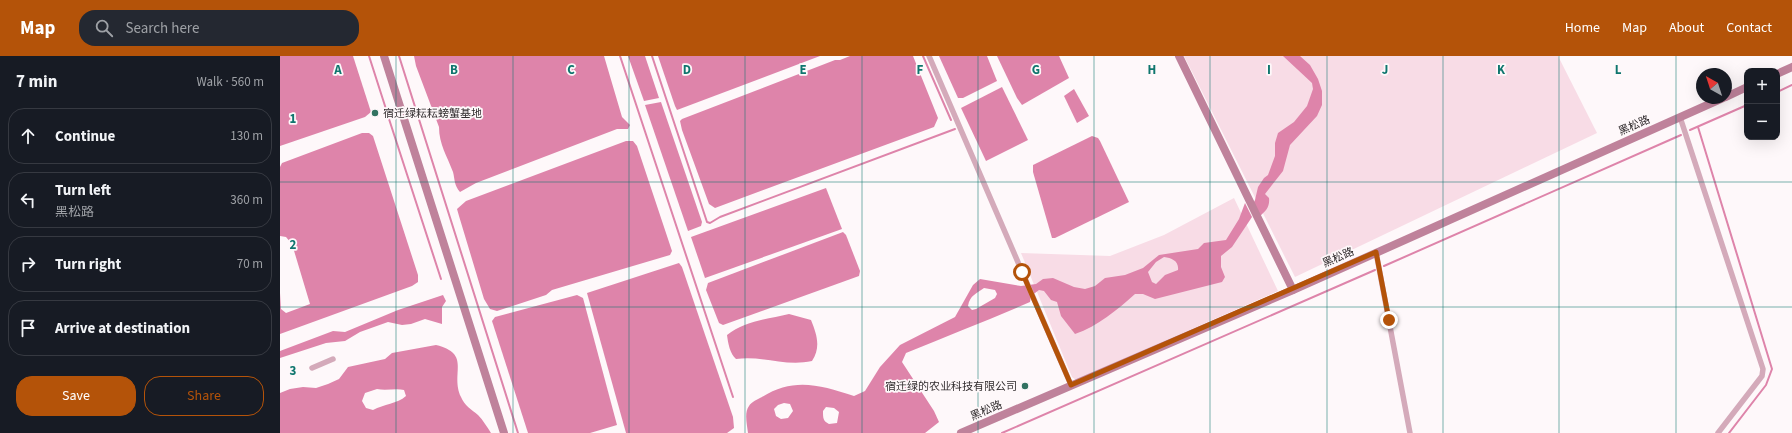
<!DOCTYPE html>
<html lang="en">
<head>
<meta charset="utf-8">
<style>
	body { margin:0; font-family:"Source Sans 3","Noto Sans SC",sans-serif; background:#242831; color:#f1f3f6 }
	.controls { position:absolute; right:12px; top:12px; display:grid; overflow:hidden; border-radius:8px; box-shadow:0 4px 16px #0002 }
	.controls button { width:36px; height:36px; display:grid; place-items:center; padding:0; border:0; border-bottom:1px solid #363941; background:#171b24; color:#f1f3f6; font:20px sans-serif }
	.compass { position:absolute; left:1416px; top:12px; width:36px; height:36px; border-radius:50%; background:#171b24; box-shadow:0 4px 16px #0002; rotate:321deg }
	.stop { position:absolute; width:12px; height:12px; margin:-9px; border:3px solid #b45309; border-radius:50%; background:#fff }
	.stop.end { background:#b45309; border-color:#fff; box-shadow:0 1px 4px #0008 }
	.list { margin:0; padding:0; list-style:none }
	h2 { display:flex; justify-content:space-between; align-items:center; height:52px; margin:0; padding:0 16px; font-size:17px }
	h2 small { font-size:13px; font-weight:400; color:#9ea1a6 }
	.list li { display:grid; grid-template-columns:26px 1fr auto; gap:12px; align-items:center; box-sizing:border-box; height:56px; margin:0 8px 8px; padding:0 8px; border:1px solid #363941; border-radius:16px }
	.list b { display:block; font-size:15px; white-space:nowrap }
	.list p { margin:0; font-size:13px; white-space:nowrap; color:#9ea1a6 }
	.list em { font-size:13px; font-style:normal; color:#9ea1a6 }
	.actions { display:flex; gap:8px; padding:12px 16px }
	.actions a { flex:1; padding:9px 0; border:1px solid #b45309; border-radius:16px; text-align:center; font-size:14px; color:#b45309 }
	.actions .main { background:#b45309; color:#fff }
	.icon { flex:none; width:22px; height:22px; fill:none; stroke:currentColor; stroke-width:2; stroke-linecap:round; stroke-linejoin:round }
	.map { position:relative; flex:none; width:1512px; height:377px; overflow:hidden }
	header { display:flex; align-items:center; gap:24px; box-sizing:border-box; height:56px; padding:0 20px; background:#b45309; color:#fff }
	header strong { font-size:19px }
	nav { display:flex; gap:22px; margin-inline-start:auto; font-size:14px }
	.search { width:280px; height:36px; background:#242831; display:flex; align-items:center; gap:10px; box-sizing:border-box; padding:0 14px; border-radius:16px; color:#9ea1a6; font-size:15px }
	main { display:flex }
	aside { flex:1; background:#171b24 }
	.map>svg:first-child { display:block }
	.green { fill:#f8dce6 }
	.water { fill:#de84aa; fill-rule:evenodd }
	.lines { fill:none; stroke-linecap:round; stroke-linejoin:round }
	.stream { stroke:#de84aa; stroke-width:2 }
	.street { stroke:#d4aaba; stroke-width:5.5 }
	.secondary { stroke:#bf829b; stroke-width:8 }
	.route { stroke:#b45309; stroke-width:5 }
	.grid { fill:none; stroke:#0f766e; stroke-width:1; stroke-opacity:0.55 }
	.poi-dot { fill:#327261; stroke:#fef8fa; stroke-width:1.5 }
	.labels { text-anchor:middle; stroke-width:3.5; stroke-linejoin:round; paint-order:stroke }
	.poi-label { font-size:11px; fill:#322d2f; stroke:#fef8fa; text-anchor:start }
	.street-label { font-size:11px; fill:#322d2f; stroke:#fef8fa }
	.grid-label { font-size:13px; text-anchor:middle; font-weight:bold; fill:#0f766e; stroke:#fef8fa; stroke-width:3.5; stroke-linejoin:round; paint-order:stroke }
</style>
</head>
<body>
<header>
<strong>Map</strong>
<div class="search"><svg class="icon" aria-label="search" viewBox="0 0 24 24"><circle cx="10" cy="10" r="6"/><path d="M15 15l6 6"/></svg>Search here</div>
<nav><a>Home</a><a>Map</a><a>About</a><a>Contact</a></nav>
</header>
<main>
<aside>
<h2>7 min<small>Walk · 560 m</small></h2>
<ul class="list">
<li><svg class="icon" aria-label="ahead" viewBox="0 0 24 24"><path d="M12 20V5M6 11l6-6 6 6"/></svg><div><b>Continue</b></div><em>130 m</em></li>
<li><svg class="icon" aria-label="left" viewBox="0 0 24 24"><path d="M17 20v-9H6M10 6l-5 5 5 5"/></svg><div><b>Turn left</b><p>黑松路</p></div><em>360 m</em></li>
<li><svg class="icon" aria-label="right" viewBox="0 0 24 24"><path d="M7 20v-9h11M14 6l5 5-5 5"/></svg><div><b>Turn right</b></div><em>70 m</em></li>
<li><svg class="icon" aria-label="arrive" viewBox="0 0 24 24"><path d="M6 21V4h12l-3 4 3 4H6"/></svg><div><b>Arrive at destination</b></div></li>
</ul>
<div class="actions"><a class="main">Save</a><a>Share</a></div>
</aside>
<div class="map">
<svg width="1512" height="377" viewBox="0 0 1512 377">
	<rect width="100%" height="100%" fill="#fef8fa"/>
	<g class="green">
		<polygon points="904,0 1278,0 1317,77 1015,221"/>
		<polygon points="954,142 998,235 796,324 792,321 741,197 830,200 884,179"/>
	</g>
	<g class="water">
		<polygon points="0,0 73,0 91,56 85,61 0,90"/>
		<path d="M 134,0 L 324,0 L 342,61 L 350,69 L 348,73 L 337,73 L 196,127 L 180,136 C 174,129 175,124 173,116 C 167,100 159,88 159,71 L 136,10 Z"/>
		<polygon points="348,0 365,0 379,42 364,45"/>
		<polygon points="378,0 540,0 397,54 395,50"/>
		<polygon points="570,0 633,0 658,62 654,71 443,149 435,152 429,148 402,74 400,65 402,63 555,4 560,4"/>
		<polygon points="659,0 707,0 717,25 683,42 678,42"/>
		<polygon points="717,0 779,0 789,22 742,49 737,42"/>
		<path d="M 1003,0 L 1020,0 L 1030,9 L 1038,23 L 1042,35 L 1042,49 L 1037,60 L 1010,89 L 1003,115 L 985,138 L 989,142 C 990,151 986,155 979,161 L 973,148 L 975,144 L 978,131 L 984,122 L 988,119 L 995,100 L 995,87 L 998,77 L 1014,66 L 1027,50 L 1033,33 L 1032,27 Z"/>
		<polygon points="722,31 748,84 706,105 681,52"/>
		<polygon points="794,33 809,60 797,67 784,40"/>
		<polygon points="381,46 422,166 421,170 408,175 365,49"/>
		<polygon points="82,77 89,77 93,80 138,219 138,226 132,230 0,278 0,237 1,253 6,257 30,248 12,188 6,181 0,180 0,111 2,107"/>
		<polygon points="812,80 818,82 820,85 849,146 775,182 772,182 753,116 753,109"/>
		<polygon points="346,85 353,85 357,90 392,195 390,199 272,234 266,239 217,255 210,253 204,243 179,160 177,153 186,145"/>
		<polygon points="546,132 562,173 425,222 411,181"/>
		<path d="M 965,147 L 972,161 L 952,191 L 941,200 L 941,211 L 945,221 L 942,226 L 875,243 L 863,238 L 855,238 C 837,254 818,270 795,278 L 781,260 L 777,246 L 771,244 L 764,235 L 759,234 L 751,240 L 750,246 C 709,264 667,280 626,297 L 622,306 L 654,355 L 659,366 L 645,377 L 468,377 C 467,369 464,356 469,350 C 471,346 478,343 482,341 C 514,321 540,329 574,340 L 585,335 L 600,311 L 620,289 L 675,261 L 693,229 L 700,223 L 741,230 L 756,228 L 763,223 L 773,222 L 794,231 L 805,233 L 815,230 L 825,222 L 845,219 L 863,212 L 879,199 L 918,193 L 924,187 L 946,184 L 959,163 ZM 884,201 C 892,202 899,205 898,214 L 885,219 L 876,228 L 872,226 L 868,216 L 876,206 ZM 704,232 L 715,234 L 717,238 L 715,242 L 696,253 L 692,254 L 688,250 C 690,239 696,238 704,232 ZM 504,347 L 510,348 L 513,355 L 508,362 L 501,363 L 496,360 L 494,353 L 498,349 ZM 546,351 L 554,352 L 559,356 L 557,367 L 549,368 C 543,365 543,362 543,355 Z"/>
		<polygon points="563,176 566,179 580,215 579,220 443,269 439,267 426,234 428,227"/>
		<polygon points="399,207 402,211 453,361 454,372 447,377 346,377 307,237"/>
		<polygon points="163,239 166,245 162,251 162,268 145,263 131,268 122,269 108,266 80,276 65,285 46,287 0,302 0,295 53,275 65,276 118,254"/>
		<polygon points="297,239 303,242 337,369 310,377 248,377 212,265 215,261"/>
		<path d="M 509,258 L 531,264 C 537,279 541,291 532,305 C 505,311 482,299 456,303 C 450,298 448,287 447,279 C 465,265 488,263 509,258 Z"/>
		<path d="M 156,289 C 192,298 170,317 181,341 C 184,349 192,354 198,359 C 203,364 207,371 211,377 L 0,377 L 0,337 L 10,333 L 23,331 L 36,332 L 48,328 L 59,323 L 68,311 L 105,303 L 112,297 ZM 97,333 C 106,335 116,332 124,334 L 126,340 C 117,348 104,348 93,354 L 86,352 L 82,345 L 85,337 Z"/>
	</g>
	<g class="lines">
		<g class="stream">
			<polyline points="89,0 106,53"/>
			<polyline points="119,0 238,377"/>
			<polyline points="340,0 453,341"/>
			<polyline points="372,0 427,166 430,167 440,161 675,73"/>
			<polyline points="643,0 671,64"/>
			<polyline points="1497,36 1512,29"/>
			<polyline points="109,63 161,223"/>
			<polyline points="1418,71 1492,313 1486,329 1449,377"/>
			<polyline points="1410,74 1467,49"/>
			<polyline points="1104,210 1401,79"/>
			<polyline points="722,377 1095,214"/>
		</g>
		<g class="street">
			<polyline points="649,0 791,329"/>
			<polyline points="1400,61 1483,313 1482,320 1438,377"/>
			<polyline points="1096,196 1130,377"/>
			<polyline points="32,312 53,303"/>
		</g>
		<g class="secondary">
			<polyline points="104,0 224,377"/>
			<polyline points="899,0 1013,234"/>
			<polyline points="1497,18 1512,11"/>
			<polyline points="1446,41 1467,31"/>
			<polyline points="681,377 1013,234 1443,42"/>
		</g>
	</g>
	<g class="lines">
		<polyline class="route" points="742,216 791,329 1096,196 1109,264"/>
	</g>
	<path class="grid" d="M 116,0 L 116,377M 233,0 L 233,377M 349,0 L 349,377M 465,0 L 465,377M 582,0 L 582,377M 698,0 L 698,377M 814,0 L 814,377M 930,0 L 930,377M 1047,0 L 1047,377M 1163,0 L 1163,377M 1279,0 L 1279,377M 1396,0 L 1396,377M 0,126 L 1512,126M 0,251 L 1512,251"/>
	<g class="poi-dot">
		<circle cx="95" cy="57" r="4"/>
		<circle cx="745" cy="330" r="4"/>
	</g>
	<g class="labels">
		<g class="poi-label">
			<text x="103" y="61">宿迁绿耘耘螃蟹基地</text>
			<text x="737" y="334" text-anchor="end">宿迁绿的农业科技有限公司</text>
		</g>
		<g class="street-label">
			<text transform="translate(1354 69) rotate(-24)" y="4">黑松路</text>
			<text transform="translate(1058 201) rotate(-24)" y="4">黑松路</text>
			<text transform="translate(706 354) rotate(-23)" y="4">黑松路</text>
		</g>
	</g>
	<g class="grid-label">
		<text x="58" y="18">A</text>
		<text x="174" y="18">B</text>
		<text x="291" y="18">C</text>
		<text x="407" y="18">D</text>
		<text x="523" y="18">E</text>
		<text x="640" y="18">F</text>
		<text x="756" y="18">G</text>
		<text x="872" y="18">H</text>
		<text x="989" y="18">I</text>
		<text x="1105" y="18">J</text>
		<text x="1221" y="18">K</text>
		<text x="1338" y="18">L</text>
		<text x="13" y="67">1</text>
		<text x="13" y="193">2</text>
		<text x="13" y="319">3</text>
	</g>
</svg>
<div class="controls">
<button>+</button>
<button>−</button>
</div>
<svg class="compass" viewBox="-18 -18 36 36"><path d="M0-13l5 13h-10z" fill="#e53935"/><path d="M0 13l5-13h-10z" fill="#9ea1a6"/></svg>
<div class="stop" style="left:742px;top:216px"></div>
<div class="stop end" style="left:1109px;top:264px"></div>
</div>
</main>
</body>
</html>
